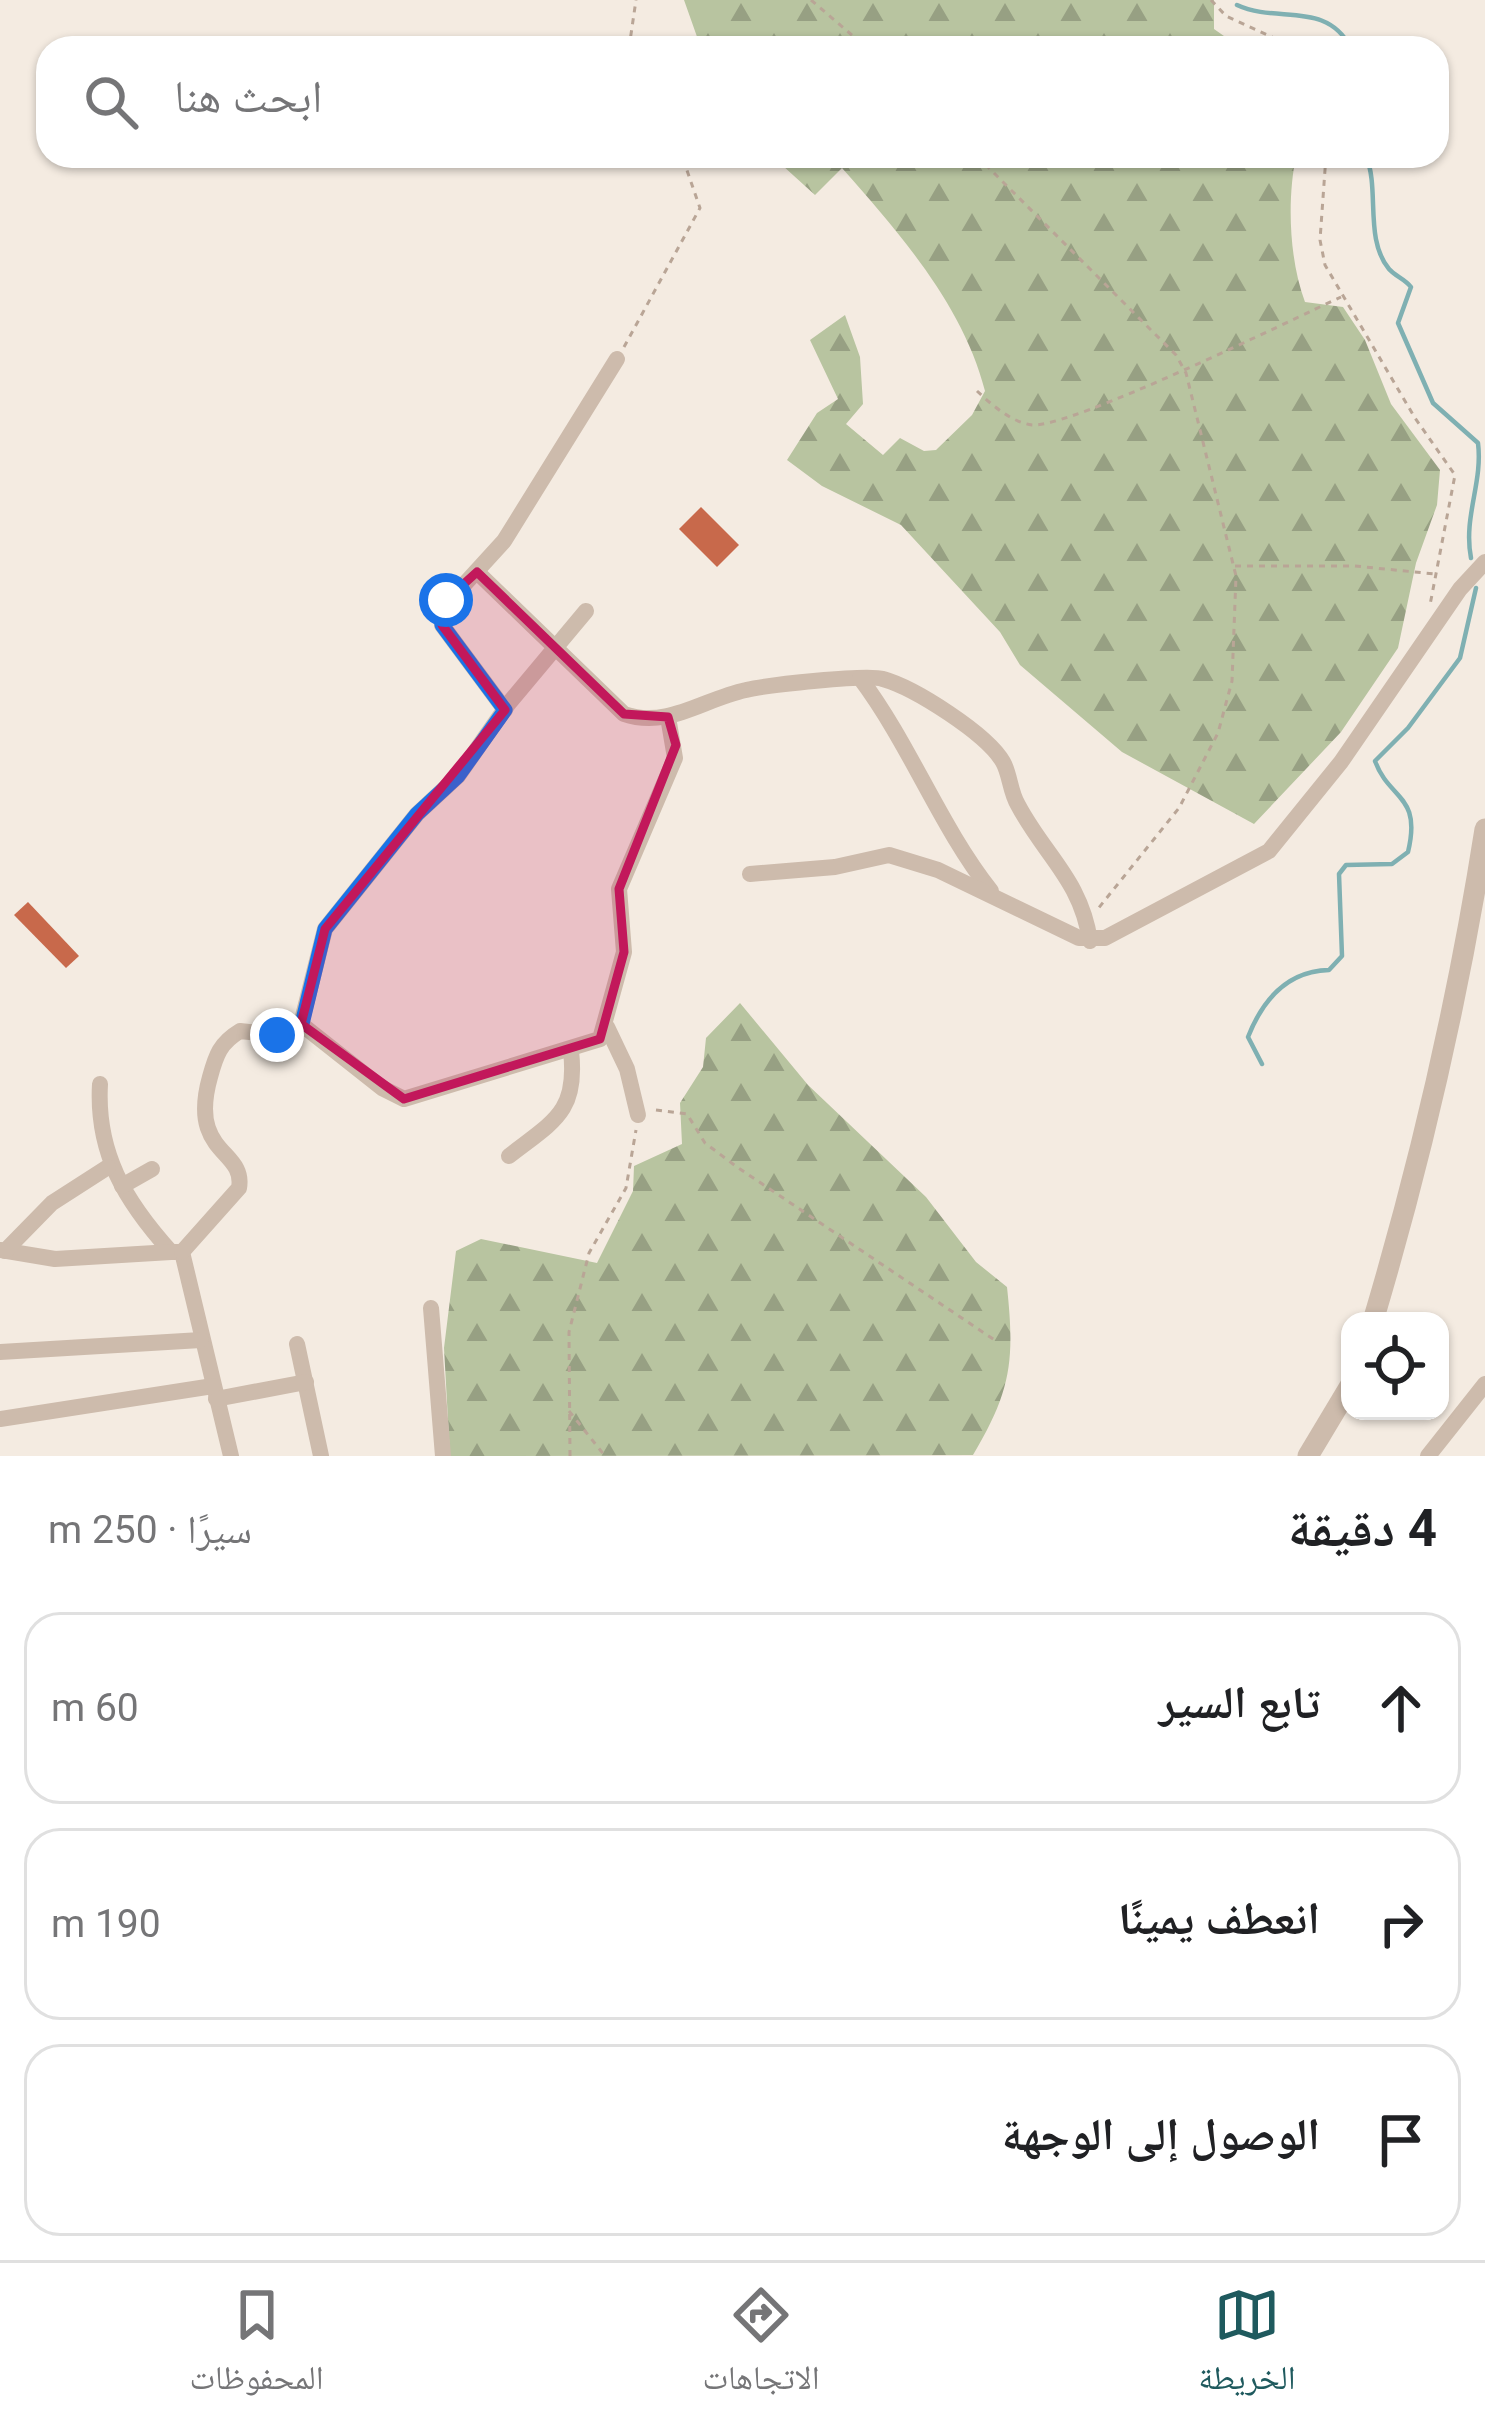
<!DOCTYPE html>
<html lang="ar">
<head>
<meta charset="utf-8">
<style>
	body { margin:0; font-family:Roboto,"Noto Naskh Arabic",sans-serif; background:#f6f6f6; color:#202124; direction:rtl }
	.controls { position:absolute; right:36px; bottom:36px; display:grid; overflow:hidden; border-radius:24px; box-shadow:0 3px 9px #0004 }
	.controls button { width:108px; height:108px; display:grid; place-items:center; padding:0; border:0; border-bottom:3px solid #e0e0e0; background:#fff; color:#202124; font:60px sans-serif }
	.stop { position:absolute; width:36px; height:36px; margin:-27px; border:9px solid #1a73e8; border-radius:50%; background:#fff }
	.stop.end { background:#1a73e8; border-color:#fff; box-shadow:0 3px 12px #0008 }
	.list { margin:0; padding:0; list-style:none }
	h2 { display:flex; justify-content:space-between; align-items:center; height:156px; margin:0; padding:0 48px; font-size:51px }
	h2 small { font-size:39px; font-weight:400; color:#757577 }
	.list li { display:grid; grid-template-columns:78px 1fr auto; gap:36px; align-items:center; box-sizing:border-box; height:192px; margin:0 24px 24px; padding:0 24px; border:3px solid #e0e0e0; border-radius:36px }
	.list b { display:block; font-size:45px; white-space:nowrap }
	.list em { font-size:39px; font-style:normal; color:#757577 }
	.icon { flex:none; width:66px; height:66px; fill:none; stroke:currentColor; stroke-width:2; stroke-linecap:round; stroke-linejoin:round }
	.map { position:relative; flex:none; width:1485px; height:1456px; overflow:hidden; direction:ltr }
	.search { position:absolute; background:#fff; box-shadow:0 3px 9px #0004; left:36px; right:36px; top:36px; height:132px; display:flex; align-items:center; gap:30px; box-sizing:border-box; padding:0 42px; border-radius:36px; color:#757577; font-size:45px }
	.sheet { height:804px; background:#fff }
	nav { display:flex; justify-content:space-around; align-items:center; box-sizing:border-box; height:168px; border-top:3px solid #e0e0e0; background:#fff; font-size:33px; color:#757577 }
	nav a { display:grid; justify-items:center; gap:6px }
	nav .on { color:#1f5a5e }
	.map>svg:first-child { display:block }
	.forest { fill:url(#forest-firs) }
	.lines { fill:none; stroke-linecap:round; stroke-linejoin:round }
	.stream { stroke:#7fb0b2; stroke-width:4.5 }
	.building { fill:#c8694b }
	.path { stroke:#b9a596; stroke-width:3; stroke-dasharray:6 6; stroke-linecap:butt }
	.minor { stroke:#cdbbac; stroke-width:16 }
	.tertiary { stroke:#cdbbac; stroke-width:21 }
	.route { stroke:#1a73e8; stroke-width:15 }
	.marked { fill:#c2185b; fill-opacity:0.2; stroke:#c2185b; stroke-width:9; stroke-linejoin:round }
</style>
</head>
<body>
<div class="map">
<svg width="1485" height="1456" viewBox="0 0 1485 1456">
	<defs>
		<pattern id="forest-firs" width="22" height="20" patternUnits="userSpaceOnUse" patternTransform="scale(3)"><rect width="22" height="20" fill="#b8c4a0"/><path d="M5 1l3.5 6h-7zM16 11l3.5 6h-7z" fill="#97a083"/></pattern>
	</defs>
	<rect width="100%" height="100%" fill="#f4ebe1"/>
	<g class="forest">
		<polygon points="684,0 1214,0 1214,29 1241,48 701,48"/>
		<path d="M 772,156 L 1296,156 C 1287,200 1289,259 1305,302 L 1343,307 L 1365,340 L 1391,404 L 1440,470 L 1437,505 L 1416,563 L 1398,648 L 1341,732 L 1254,824 L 1122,752 L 1020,665 L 1000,632 L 901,525 L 822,486 L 787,460 L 817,413 L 838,399 L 810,340 L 845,315 L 860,357 L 863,404 L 846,424 L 883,455 L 900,438 L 924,451 L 936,450 L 972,415 L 985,391 C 963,305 900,234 842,168 L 815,195 Z"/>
		<path d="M 740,1003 L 808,1085 L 926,1197 L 976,1262 L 1007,1287 C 1015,1361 1011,1391 973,1455 L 450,1456 L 444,1348 L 456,1251 L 481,1239 L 597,1263 L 633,1191 L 634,1166 L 682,1144 L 680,1103 L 703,1067 L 706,1038 Z"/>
	</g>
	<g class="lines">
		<g class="stream">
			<path d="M 1237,5 C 1278,24 1326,0 1351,48"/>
			<path d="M 1366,156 C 1380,189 1364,239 1389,269 C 1395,276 1405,279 1411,287 L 1398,323 L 1433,403 L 1478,443 C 1483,483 1463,517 1471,558"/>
			<path d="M 1262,1064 L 1248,1037 C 1263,999 1288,971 1329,970 L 1342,956 L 1339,874 L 1346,865 L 1392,864 L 1408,852 C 1422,794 1389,800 1375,761 L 1408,728 L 1460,658 L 1476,588"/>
		</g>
	</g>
	<g class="building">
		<polygon points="701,507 739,545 717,567 679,529"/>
		<polygon points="28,902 79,956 66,968 14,915"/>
	</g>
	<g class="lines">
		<g class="path">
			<polyline points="811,0 867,48"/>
			<polyline points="1211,0 1226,16 1296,48"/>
			<polyline points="629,48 636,0"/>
			<polyline points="977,156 1176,355 1186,373 1236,576 1232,681 1218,733 1179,808 1097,910"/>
			<polyline points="1326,156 1320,240 1325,265 1415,418 1455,475 1430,605"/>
			<polyline points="624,347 700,208 682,156"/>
			<path d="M 977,391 C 992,405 1011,422 1032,425 C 1071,428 1291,320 1341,297"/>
			<polyline points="1235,566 1355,566 1435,574"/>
			<polyline points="656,1110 687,1114 705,1143 737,1167 996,1341"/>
			<polyline points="569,1411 605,1456"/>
			<polyline points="570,1456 569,1332 589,1253 626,1188 636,1130"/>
		</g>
		<g class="minor">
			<path d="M 477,572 L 624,714 C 668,729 703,699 746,690 C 767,685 867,674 883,679 C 915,688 987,734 1003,762 C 1010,774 1010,792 1018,805 C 1045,856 1081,880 1090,941"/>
			<path d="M 860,678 C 911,746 939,825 991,891"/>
			<polyline points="505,710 442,625 441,610 504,541 617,359"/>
			<polyline points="750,874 835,867 889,855 938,870 1079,938 1105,938 1269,851 1341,762 1460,589 1485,562"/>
			<polyline points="301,1024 382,1088 404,1099 600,1039 624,952 619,889 675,758 668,717"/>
			<polyline points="607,1027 627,1069 638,1115"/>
			<path d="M 100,1084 C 96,1153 125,1201 171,1252 L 182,1252 L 231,1456"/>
			<path d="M 509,1156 C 554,1121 578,1112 571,1051"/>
			<polyline points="122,1186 152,1169"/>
			<polyline points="0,1250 55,1259 171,1252"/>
			<polyline points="5,1251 52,1203 108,1167"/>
			<path d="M 182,1252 L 239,1188 C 246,1149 188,1155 210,1077 C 216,1055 220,1043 240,1031 L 277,1035 L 301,1024 L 325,929 L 417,814 L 458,776 L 509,703 L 586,611"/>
			<polyline points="431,1308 443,1456"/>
			<polyline points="297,1344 321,1456"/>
			<polyline points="0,1352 201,1340"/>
			<polyline points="216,1399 306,1382"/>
			<polyline points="0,1419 213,1386"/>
			<polyline points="1428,1456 1485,1384"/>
		</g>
		<g class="tertiary">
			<path d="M 1373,1321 C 1421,1160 1459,995 1485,829"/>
			<polyline points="1308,1456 1350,1386"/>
		</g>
	</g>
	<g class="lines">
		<polyline class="route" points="277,1035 302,1024 325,929 417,814 458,776 505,710 442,625 446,600"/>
	</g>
	<path class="marked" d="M 477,572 L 624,714 L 668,717 L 676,745 L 619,889 L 624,952 L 600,1039 L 404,1099 L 301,1024 L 325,929 L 505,710 L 442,625 L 446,600 Z"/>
</svg>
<div class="controls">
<button><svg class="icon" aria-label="locate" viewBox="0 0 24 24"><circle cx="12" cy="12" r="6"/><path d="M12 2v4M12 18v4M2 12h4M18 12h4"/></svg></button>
</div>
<div class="stop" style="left:446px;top:600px"></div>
<div class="stop end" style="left:277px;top:1035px"></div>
<div class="search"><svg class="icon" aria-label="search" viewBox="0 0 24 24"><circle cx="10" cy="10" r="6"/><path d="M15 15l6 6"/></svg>ابحث هنا</div>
</div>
<section class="sheet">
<h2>4 دقيقة<small>سيرًا · 250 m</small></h2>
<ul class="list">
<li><svg class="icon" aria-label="ahead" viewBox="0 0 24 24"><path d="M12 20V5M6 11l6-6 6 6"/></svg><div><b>تابع السير</b></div><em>60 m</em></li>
<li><svg class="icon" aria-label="right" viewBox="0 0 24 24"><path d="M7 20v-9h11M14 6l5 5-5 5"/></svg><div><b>انعطف يمينًا</b></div><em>190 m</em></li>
<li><svg class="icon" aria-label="arrive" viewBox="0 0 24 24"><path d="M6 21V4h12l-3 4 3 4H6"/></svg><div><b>الوصول إلى الوجهة</b></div></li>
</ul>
</section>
<nav>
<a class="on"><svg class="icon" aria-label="map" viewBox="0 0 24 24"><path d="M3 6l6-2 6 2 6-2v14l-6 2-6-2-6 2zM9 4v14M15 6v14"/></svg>الخريطة</a>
<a><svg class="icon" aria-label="directions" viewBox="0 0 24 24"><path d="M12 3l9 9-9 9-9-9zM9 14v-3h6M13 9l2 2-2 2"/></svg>الاتجاهات</a>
<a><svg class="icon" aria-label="saved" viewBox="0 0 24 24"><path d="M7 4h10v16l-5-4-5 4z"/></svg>المحفوظات</a>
</nav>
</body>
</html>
